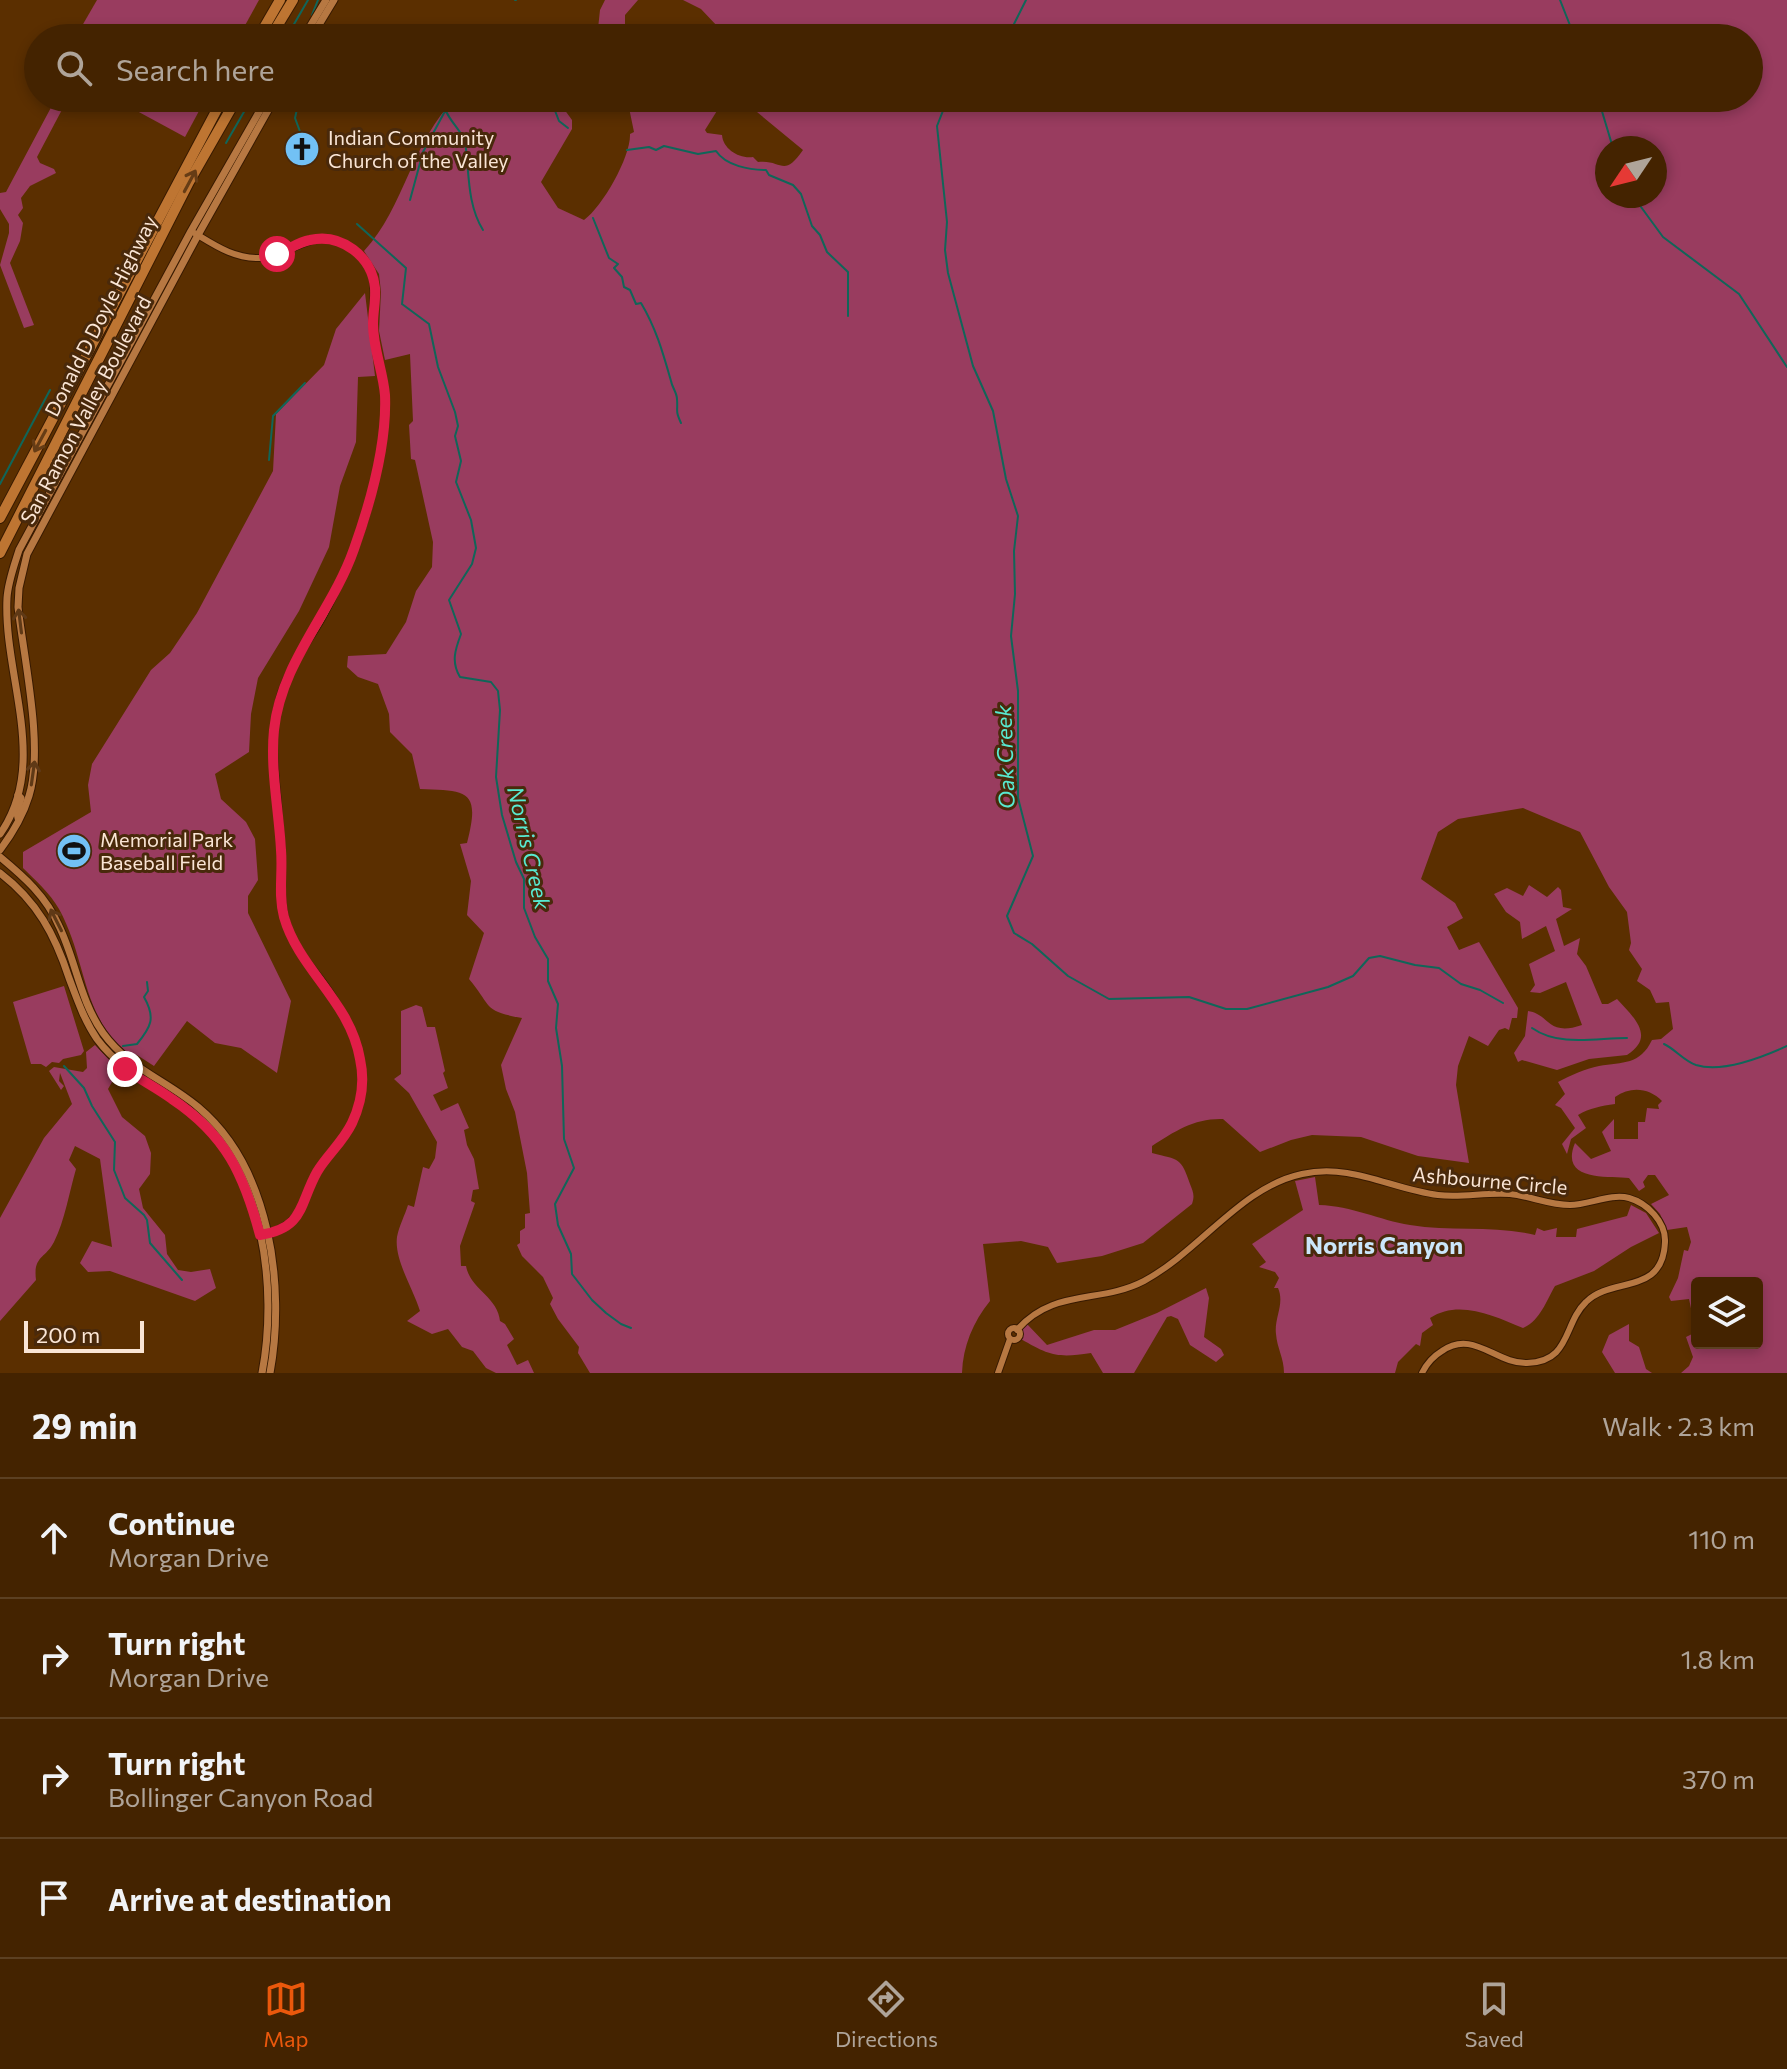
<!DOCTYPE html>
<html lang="en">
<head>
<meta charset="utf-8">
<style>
	body { margin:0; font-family:Commissioner,sans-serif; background:#4b2b0a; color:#f1f3f6 }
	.controls { position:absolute; right:24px; bottom:24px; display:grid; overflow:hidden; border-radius:8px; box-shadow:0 4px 12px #0003 }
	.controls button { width:72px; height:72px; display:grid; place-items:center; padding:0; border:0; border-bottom:2px solid #5c4022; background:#442300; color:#f1f3f6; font:40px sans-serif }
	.compass { position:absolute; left:1595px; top:136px; width:72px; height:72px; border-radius:50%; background:#442300; box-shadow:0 4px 12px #0003; rotate:235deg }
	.scale { position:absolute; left:24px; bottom:20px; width:120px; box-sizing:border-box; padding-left:8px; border:4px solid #fae5d5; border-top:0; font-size:22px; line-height:28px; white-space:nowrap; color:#fae5d5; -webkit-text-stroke:6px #49290b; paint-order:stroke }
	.stop { position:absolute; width:24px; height:24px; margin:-18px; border:6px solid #e11d48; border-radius:50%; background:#fff }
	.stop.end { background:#e11d48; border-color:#fff; box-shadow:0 2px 8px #0008 }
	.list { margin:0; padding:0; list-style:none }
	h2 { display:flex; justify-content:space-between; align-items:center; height:104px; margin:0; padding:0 32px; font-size:34px }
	h2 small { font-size:26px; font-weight:400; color:#afa499 }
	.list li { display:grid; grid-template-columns:52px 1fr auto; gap:24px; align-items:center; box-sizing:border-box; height:120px; padding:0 32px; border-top:2px solid #5c4022 }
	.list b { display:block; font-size:30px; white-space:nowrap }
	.list p { margin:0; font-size:26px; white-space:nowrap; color:#afa499 }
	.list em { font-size:26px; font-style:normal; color:#afa499 }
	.icon { flex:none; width:44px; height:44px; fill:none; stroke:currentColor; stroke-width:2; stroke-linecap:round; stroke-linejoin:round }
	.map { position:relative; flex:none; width:1787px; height:1373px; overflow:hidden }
	.search { position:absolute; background:#442300; box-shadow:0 4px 12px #0003; left:24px; right:24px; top:24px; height:88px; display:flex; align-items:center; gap:20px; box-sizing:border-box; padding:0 28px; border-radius:44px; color:#afa499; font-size:30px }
	.sheet { height:584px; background:#442300 }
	nav { display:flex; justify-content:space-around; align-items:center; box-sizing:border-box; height:112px; border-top:2px solid #5c4022; background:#442300; font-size:22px; color:#afa499 }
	nav a { display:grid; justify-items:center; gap:4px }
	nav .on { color:#ea580c }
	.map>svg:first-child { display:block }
	.green { fill:#993c5f; fill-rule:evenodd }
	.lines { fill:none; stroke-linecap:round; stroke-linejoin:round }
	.stream { stroke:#106659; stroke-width:2 }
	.tertiary-casing { stroke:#381a00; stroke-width:8 }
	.secondary-casing { stroke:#381a00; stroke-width:9 }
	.motorway-casing { stroke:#381a00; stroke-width:12 }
	.tertiary { stroke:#b77842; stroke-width:6 }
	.secondary { stroke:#b77842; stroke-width:7 }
	.motorway { stroke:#be7532; stroke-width:10 }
	.oneway { stroke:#663c15 }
	.oneway2 { stroke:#5f3916 }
	.route { stroke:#e11d48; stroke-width:10 }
	.labels { text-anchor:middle; stroke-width:6; stroke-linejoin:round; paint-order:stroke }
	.poi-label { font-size:20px; fill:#fae5d5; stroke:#49290b; text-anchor:start }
	.street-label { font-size:20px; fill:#fae5d5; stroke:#49290b }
	.water-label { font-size:22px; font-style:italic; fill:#58ead1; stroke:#49290b }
	.quarter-label { font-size:24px; font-weight:bold; fill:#cbe6fa; stroke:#49290b }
</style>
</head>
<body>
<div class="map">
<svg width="1787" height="1373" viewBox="0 0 1787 1373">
	<rect width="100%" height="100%" fill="#5b2f00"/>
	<g class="green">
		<polygon points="97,0 259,0 238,38 75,38"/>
		<polygon points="605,0 638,0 625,15 625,25 636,31 638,38 597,38 600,10"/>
		<path d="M 683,0 L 1787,0 L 1787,1373 L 1681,1373 L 1689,1366 L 1693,1357 L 1686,1337 L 1696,1332 L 1689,1299 L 1671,1301 L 1669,1297 L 1678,1278 L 1684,1250 L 1688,1251 L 1691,1242 L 1687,1227 L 1667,1230 L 1660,1214 L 1651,1204 L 1669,1195 L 1655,1175 L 1648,1175 L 1643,1182 L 1645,1187 L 1639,1191 L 1629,1178 C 1608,1176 1559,1182 1575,1143 L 1591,1159 L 1611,1151 L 1602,1132 L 1614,1119 L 1614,1139 L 1638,1139 L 1638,1122 L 1645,1122 L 1647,1108 L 1659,1109 L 1658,1105 L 1662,1101 C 1649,1088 1631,1086 1615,1097 L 1615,1104 C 1601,1106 1590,1108 1578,1115 L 1586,1128 L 1571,1139 L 1567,1154 L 1562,1144 L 1575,1128 L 1561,1108 L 1555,1105 L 1565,1094 L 1558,1082 C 1571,1075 1585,1069 1599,1066 C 1623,1062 1640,1065 1652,1040 L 1661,1039 L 1673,1029 L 1669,1002 L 1656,1003 L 1650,990 L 1637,981 L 1642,969 L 1629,950 L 1631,943 L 1627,912 L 1609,887 L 1580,832 L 1523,808 L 1458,819 L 1438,832 L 1421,879 L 1455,903 L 1463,918 L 1447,927 L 1459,950 L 1479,942 L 1518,1008 L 1517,1018 L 1512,1018 L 1509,1030 L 1505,1028 L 1499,1030 L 1488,1046 L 1469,1036 L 1458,1066 L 1456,1085 L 1469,1163 L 1418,1156 L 1361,1137 L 1312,1135 L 1291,1140 L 1260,1152 L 1223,1119 C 1195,1118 1175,1131 1152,1146 L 1152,1153 C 1179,1160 1181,1157 1190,1184 C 1193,1192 1195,1195 1192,1204 L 1143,1243 L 1102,1256 L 1057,1263 L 1048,1247 L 1021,1241 L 983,1244 L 990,1301 C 973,1322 963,1346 962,1373 L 590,1373 L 578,1353 L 579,1347 L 558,1319 L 550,1304 L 553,1298 L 543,1277 L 522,1256 L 517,1245 L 520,1243 L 520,1231 L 525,1228 L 525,1214 L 530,1213 L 527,1173 L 515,1112 L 506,1089 L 501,1065 L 522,1018 C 482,1011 492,1006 469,979 L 484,933 L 467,915 L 471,881 L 460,844 L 467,843 C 481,789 467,791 420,789 L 412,754 L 390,732 L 389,714 L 378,684 L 358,677 L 347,667 L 348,656 L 386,654 L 406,622 L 416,591 L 432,567 L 433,542 L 415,460 L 411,459 L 409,425 L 413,421 L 410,354 L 385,360 L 379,331 L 381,292 L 379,274 L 364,251 C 405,207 412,140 456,98 L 556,98 L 572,120 L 572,129 L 541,182 L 558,208 L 584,220 C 603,206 631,156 630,134 L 634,132 L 627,98 L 725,98 L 705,130 L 707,133 L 722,135 C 723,149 739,159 753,157 L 758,162 C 782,159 783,179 803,150 L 740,98 L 1749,98 L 1749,38 L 713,38 L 718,27 L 701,9 ZM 1607,148 L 1655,148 L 1655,196 L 1607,196 ZM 1697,1283 L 1757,1283 L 1757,1343 L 1697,1343 Z"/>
		<polygon points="113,98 206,98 185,137"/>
		<polygon points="55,100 65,104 37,157 40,163 54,169 56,173 30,186 21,198 23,208 18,215 23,223 20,241 10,263 34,325 24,328 0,265 9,233 9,224 0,209 0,193 6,192"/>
		<path d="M 365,293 L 375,376 L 358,377 L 356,442 L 340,486 L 329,547 L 299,611 L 258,678 L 251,714 L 249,752 L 215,774 L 221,799 L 246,822 L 255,839 L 258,880 L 248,896 L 248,913 L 291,1001 L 277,1073 L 241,1048 L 215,1043 L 187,1021 L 154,1066 L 137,1055 L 125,1053 C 80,1009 87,960 59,909 C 50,893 35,880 23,868 L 23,852 L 91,812 L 88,785 L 92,764 L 151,670 L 170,653 L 197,613 L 273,471 L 276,414 L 324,365 L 336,329 Z"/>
		<path d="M 1529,885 L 1547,897 L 1558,887 L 1561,890 L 1563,907 L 1572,909 L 1556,919 L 1564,946 L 1580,938 L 1577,954 L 1586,966 L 1602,1004 L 1608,1004 L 1617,999 C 1632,1016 1657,1036 1627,1055 L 1589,1059 L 1557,1070 L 1522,1060 L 1518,1062 L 1514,1053 L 1525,1036 L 1528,1011 C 1550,1014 1547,1037 1582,1025 L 1566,982 L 1540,993 L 1530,992 L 1535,985 L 1529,964 L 1555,951 L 1546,926 L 1522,939 L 1520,922 L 1506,912 L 1494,894 L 1507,888 L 1523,896 Z"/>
		<polygon points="64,986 84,1051 81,1055 63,1059 59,1063 52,1062 46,1067 41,1064 31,1064 13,1002"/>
		<path d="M 416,1005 L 422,1007 L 427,1027 L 435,1027 L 445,1071 L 443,1073 L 448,1088 L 433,1095 L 441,1111 L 458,1103 L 469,1128 L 464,1130 L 467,1145 L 474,1159 L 479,1189 L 473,1190 L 471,1201 L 475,1203 L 460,1246 L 461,1266 L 466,1266 C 470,1289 498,1297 500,1321 L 505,1324 L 514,1339 L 507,1345 L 517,1365 L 528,1360 L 534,1373 L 496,1373 L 486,1368 L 473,1351 L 462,1347 L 448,1329 L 432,1334 L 407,1321 L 420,1311 C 413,1288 394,1260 397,1237 C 399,1226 405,1215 408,1205 L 414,1207 L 423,1167 L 429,1169 L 435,1158 L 437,1142 L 409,1093 L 394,1079 L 401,1074 L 401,1011 Z"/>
		<path d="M 95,1045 L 119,1070 L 108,1089 L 122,1117 L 145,1136 L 151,1153 L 150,1174 L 139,1189 L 143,1208 L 165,1235 L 167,1254 L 178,1270 L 191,1272 L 210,1269 L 216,1288 L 195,1301 L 110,1271 L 88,1272 L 80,1263 L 92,1241 L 112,1247 L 100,1159 L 75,1146 L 69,1160 L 76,1169 C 69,1193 65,1220 54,1242 C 45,1259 33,1256 36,1280 L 0,1321 L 0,1218 L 44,1138 L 72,1104 L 60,1073 L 59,1081 L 64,1086 L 61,1090 L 49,1071 L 54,1067 L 83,1072 L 87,1068 L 86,1052 Z"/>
		<path d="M 1315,1177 L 1319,1205 C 1352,1206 1379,1220 1410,1225 C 1452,1232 1494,1225 1535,1235 L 1537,1228 L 1544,1231 L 1557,1228 L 1556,1237 L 1576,1237 L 1577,1229 L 1627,1216 L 1631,1205 L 1646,1213 L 1659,1233 L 1631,1247 L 1594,1271 L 1555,1286 C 1546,1301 1540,1321 1523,1328 C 1494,1316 1459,1299 1430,1318 L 1433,1325 L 1422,1333 L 1420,1346 L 1416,1344 L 1398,1362 L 1395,1373 L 1284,1373 C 1284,1358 1277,1348 1276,1334 C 1274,1318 1285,1304 1278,1288 L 1274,1288 L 1279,1278 L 1275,1272 L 1259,1267 L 1266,1262 L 1252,1244 L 1303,1210 L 1295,1181 Z"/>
		<path d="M 1206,1288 L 1209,1298 L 1204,1337 L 1221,1349 L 1224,1355 L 1216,1362 L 1190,1345 L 1178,1319 L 1171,1316 L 1167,1317 L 1134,1373 L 1103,1373 L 1091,1353 C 1058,1358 1050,1356 1021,1339 L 1022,1329 L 1027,1324 L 1047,1345 L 1094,1330 L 1115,1330 L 1157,1313 Z"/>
		<polygon points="1629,1324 1629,1341 1639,1347 1646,1369 1652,1373 1615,1373 1602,1352 1609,1335"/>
	</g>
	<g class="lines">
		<g class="stream">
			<polyline points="515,0 516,0"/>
			<polyline points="1560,0 1575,38"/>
			<polyline points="312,15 318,0"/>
			<polyline points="286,38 308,0"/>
			<polyline points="1007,38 1026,0"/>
			<polyline points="545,98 552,103 559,121 568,128"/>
			<polyline points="948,98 937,126 947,222 945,250 948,273 973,366 993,411 1006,479 1018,516 1014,551 1015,594 1011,636 1018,691 1018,798 1033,856 1007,916 1014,933 1032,944 1068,976 1109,999 1189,997 1226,1009 1247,1009 1328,987 1353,976 1369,958 1380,956 1415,965 1439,968 1461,984 1480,990 1503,1003"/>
			<polyline points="1598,98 1613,148"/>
			<polyline points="297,109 295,118 302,137 300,164"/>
			<path d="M 446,111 C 452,125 465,133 466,149 C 469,176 468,206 483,230"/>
			<polyline points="226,143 252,98"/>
			<path d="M 627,150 L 649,147 L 656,150 L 664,146 L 698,154 L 716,151 C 726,166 750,170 766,170 L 769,175 L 793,185 L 801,194 L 812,226 L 820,235 L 827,252 L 848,272 L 848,316"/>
			<polyline points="1633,196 1663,237 1739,294 1787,367"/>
			<polyline points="410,200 423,152 444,113 461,98"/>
			<path d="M 593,218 L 609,258 L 618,264 L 614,268 L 622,277 L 624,287 L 630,290 L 636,304 L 641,303 C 656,328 663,353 671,381 C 672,387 677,393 677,399 C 678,412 675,410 681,423"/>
			<path d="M 357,224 L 406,268 L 402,304 L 429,324 L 438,367 L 455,412 L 458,426 L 455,436 L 461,461 L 456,482 L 471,520 L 476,548 L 472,564 L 449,600 L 461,634 C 455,650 451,662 460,677 L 491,682 L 498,691 L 500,710 L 496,777 L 502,815 L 516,862 L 524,879 L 524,908 L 535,937 L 548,959 L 548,981 L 558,1004 L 556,1028 L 562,1066 L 564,1139 L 574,1168 L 555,1204 L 558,1225 L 571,1254 L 572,1274 L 592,1300 L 606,1313 L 621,1324 L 631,1328"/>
			<polyline points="269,460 273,416 305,383"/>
			<polyline points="0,484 50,390"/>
			<path d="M 1532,1028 C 1559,1047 1596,1038 1627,1038"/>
			<path d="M 1664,1044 C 1675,1049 1684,1061 1696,1065 C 1722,1073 1763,1057 1787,1046"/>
			<path d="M 123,1046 L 137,1044 C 151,1027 156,1018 144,997 L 148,991 L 147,982"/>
			<polyline points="64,1066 84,1088 92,1106 115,1142 114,1170 125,1198 144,1215 147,1220 150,1243 182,1280"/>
		</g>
		<defs>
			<g id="tertiary">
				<path d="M 191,231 C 213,244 233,259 260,258 C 297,256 314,221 354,250 C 383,271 371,302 373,331 C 375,352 383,372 385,393 C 388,437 370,511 353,552 C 344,574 333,599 321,620 C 304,649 283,675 277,709 C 271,740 275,772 278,803 C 279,820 281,836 282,853 C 283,879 279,902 288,927 C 294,948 312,967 325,985 C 354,1026 376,1076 351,1124 C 343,1141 328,1153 318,1170 C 300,1200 306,1222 266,1234"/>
				<circle cx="1014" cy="1334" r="6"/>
				<path d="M 1017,1330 C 1053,1288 1100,1304 1144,1281 C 1201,1250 1241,1187 1302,1174 C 1351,1163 1391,1189 1438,1195 C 1462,1198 1486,1192 1510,1194 C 1530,1196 1549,1205 1570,1205 C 1589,1205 1611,1193 1629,1198 C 1647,1203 1666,1222 1665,1242 C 1663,1296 1612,1276 1586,1302 C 1563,1324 1571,1362 1527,1363 C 1496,1364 1473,1329 1442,1351 C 1432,1357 1427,1363 1422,1373"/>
				<polyline points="998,1373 1010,1339"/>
			</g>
			<g id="secondary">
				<polyline points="303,38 326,0"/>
				<polyline points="311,38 334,0"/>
				<polyline points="18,795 21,798 17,813 18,818"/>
				<path d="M 0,834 C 50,763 3,676 7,598 C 8,582 14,566 19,550 L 191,231 L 267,98"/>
				<path d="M 0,850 C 12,834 23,816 29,796 C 44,748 24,659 18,607 L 19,588 L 27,554 L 198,235 L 275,98"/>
				<path d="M 0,857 C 24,877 46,896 59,926 C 76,961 80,1001 103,1033 C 128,1068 166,1080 198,1107 C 270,1167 286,1286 270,1373"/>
				<path d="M 0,873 C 37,901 55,935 69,978 C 77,999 84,1020 97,1039 C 122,1073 160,1088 193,1113 C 264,1169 278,1289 262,1373"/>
			</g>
			<g id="motorway">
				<polyline points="258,38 280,0"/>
				<polyline points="270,38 293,0"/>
				<polyline points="0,518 223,98"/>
				<polyline points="0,553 189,182 237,98"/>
			</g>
		</defs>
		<use href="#tertiary" class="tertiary-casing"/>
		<use href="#secondary" class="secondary-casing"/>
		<use href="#motorway" class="motorway-casing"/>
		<use href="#tertiary" class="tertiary"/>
		<use href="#secondary" class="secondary"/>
		<use href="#motorway" class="motorway"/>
	</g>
	<defs><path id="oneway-shaft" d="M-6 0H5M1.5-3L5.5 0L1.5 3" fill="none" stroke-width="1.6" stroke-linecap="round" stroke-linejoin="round" transform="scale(2)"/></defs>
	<g class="oneway">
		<use href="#oneway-shaft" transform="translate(190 181) rotate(-62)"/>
		<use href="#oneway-shaft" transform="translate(40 441) rotate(118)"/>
	</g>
	<g class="oneway2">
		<use href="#oneway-shaft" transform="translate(20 621) rotate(-97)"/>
		<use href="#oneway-shaft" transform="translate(33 773) rotate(-82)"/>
		<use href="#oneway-shaft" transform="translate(56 920) rotate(-117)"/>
	</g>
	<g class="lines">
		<path class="route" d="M 125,1069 C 141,1080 157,1088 172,1099 C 226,1135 244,1175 260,1235 C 305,1228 299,1204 317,1172 C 327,1155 343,1142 352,1123 C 362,1102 365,1082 360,1059 C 350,1001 299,970 284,917 C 278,894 283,873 281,850 C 279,811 270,769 274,730 C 281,662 332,612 354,549 C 370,504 387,443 385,395 C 383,371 373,348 373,324 C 373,312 376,300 375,288 C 372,256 341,233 310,240 C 298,242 288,250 277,254"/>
	</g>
	<defs>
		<symbol id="church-disc" viewBox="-11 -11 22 22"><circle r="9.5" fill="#72c1f5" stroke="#49290b"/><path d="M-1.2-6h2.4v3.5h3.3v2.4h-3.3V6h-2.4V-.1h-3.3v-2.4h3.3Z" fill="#111"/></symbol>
		<symbol id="stadium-disc" viewBox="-11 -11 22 22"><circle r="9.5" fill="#72c1f5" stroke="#49290b"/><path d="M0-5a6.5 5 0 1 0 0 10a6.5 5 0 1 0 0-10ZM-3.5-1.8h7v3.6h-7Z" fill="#111"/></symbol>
	</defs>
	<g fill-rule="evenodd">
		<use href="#church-disc" x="282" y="129" width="40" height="40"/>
		<use href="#stadium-disc" x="54" y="831" width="40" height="40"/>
	</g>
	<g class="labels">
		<g class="poi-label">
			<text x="328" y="145">Indian Community<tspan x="328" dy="23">Church of the Valley</tspan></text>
			<text x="100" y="847">Memorial Park<tspan x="100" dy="23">Baseball Field</tspan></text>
		</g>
		<g class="street-label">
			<text transform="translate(101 316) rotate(-63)" y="7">Donald D Doyle Highway</text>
			<text transform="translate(86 410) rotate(-62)" y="7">San Ramon Valley Boulevard</text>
			<text transform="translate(1490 1181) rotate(5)" y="7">Ashbourne Circle</text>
		</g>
		<g class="water-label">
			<text transform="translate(1005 757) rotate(-92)" y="8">Oak Creek</text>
			<text transform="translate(529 848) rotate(77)" y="8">Norris Creek</text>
		</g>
		<g class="quarter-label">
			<text x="1384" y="1254">Norris Canyon</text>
		</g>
	</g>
</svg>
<div class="controls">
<button><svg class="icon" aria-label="layers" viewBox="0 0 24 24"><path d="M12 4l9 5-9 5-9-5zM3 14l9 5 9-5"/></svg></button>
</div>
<svg class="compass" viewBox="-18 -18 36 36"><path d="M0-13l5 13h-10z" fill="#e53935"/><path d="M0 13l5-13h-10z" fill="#afa499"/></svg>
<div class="scale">200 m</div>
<div class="stop" style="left:277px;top:254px"></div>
<div class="stop end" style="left:125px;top:1069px"></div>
<div class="search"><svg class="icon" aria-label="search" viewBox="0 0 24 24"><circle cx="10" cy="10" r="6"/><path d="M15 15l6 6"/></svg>Search here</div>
</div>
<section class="sheet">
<h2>29 min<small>Walk · 2.3 km</small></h2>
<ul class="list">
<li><svg class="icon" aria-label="ahead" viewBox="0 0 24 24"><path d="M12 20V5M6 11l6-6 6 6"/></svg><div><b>Continue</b><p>Morgan Drive</p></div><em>110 m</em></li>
<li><svg class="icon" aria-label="right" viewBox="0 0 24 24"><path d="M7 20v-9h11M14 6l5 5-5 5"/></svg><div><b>Turn right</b><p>Morgan Drive</p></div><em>1.8 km</em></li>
<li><svg class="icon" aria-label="right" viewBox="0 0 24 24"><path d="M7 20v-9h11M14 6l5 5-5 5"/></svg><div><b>Turn right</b><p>Bollinger Canyon Road</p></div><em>370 m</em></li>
<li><svg class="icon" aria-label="arrive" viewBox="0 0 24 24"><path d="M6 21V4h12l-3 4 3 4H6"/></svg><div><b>Arrive at destination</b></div></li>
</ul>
</section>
<nav>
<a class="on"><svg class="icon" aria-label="map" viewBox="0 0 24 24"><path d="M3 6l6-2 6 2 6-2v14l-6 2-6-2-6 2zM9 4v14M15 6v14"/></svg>Map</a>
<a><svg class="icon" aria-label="directions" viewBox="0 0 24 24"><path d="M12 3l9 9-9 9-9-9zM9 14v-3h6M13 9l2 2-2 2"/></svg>Directions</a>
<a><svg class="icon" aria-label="saved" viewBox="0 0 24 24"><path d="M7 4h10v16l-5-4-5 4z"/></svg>Saved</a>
</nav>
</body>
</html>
